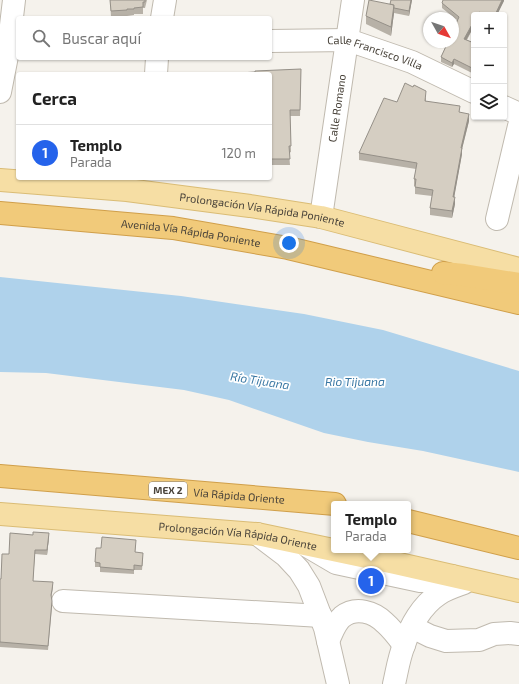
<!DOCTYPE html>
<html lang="es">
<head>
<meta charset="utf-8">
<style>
	body { margin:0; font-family:"Exo 2",sans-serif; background:#f6f6f6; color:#222 }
	.controls { position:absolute; right:12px; top:12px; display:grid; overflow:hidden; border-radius:4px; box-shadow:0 1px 3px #0004 }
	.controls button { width:36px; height:36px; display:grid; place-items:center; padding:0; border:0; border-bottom:1px solid #e0e0e0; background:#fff; color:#222; font:20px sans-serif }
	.compass { position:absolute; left:423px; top:12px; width:36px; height:36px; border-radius:50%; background:#fff; box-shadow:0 1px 3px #0004; rotate:130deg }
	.you { position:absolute; left:289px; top:243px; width:14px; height:14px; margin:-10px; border:3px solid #fff; border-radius:50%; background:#1a73e8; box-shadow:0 0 0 6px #1a73e833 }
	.badge { display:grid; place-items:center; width:26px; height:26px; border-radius:50%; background:#2563eb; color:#fff; font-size:13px; font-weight:700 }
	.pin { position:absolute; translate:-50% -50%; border:2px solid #fff; box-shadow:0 1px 4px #0006 }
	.popup { position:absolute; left:331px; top:501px; width:80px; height:52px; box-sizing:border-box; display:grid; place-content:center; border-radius:4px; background:#fff; filter:drop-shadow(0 1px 3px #0005); font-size:13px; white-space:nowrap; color:#767676 }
	.popup b { font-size:15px; color:#222 }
	.popup::after { content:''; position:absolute; left:50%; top:100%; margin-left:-8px; border:8px solid transparent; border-top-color:#fff }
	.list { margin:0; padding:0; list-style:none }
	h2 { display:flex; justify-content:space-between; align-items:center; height:52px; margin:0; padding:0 16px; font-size:17px }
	h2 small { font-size:13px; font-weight:400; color:#767676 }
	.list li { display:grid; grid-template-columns:26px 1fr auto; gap:12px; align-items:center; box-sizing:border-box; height:56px; padding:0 16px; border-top:1px solid #e0e0e0 }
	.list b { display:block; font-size:15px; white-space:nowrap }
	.list p { margin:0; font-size:13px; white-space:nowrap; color:#767676 }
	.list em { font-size:13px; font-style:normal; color:#767676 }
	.icon { flex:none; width:22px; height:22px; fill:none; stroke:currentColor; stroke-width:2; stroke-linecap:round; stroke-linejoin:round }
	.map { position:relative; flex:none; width:519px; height:684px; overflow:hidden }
	.search { position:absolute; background:#fff; box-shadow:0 1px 3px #0004; left:16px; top:16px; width:256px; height:44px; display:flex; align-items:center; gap:10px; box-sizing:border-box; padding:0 14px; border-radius:4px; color:#767676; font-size:15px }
	.panel { position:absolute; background:#fff; box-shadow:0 1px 3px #0004; left:16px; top:72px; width:256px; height:108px; border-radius:4px }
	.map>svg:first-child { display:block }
	.water { fill:#afd2eb }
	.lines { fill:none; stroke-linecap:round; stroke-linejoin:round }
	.minor-casing { stroke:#c0baaf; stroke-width:24 }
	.major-casing { stroke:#dabc75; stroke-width:24 }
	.highway-casing { stroke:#d09f4a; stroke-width:24 }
	.minor { stroke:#fff; stroke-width:22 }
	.major { stroke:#f6dea4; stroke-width:22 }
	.highway { stroke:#f1ca7a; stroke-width:22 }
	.wall { fill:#b7b1a7 }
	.shaded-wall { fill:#959088 }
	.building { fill:#d5cec2; stroke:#959088 }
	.labels { text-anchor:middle; stroke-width:3.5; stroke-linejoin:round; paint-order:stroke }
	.shield { fill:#fff; stroke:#807b75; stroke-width:1 }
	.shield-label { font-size:10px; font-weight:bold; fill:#49433a }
	.street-label { font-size:11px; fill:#49433a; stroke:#fff }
	.water-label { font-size:12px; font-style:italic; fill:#3a78a4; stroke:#fff }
</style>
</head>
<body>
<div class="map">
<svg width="519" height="684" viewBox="0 0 519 684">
	<rect width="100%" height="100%" fill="#f5f2ec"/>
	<polygon class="water" points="0,277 181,296 304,314 383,330 519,371 519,472 423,451 368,442 324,433 229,400 184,390 46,373 0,372"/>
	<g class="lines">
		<defs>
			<g id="minor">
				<polyline points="162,18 165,0"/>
				<path id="s1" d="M 270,41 L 348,40 L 412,62 L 474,92"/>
				<polyline points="156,74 157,58"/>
				<polyline points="0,92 8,51 14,0"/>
				<polyline points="504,107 519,114"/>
				<path id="s2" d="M 321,217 L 353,0"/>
				<polyline points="497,219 519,126"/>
				<polyline points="257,534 286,556 299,570 309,586 325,628 338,684"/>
				<polyline points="307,546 336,563 420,581 428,581 452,576"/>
				<polyline points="63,601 321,616"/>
				<polyline points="412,627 430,636 446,641 479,640 494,634 510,633 519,634"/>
				<path d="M 328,641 C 332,633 335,623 342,617 C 356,606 374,612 385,623 C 392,629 398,637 404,645"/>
				<path d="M 394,684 C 397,671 399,657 404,645 C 410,626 422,605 439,594 C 446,589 456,586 464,583"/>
			</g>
			<g id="major">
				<path id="s3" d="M 0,180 L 127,190 L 250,206 L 321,217 L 519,269"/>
				<path id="s4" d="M 0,514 L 257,534 L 395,563 L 519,591"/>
			</g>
			<g id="highway">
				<path id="s5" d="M 0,213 L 173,228 L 288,248 L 519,303"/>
				<polyline points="443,273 464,275 519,284"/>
				<path id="s6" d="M 0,476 L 335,504"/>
				<polyline points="408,521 519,548"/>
			</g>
		</defs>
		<use href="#minor" class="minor-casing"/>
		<use href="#major" class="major-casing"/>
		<use href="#highway" class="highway-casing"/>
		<use href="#minor" class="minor"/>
		<use href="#major" class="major"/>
		<use href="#highway" class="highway"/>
	</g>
	<g class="wall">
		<polygon points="110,0 147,0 145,8 143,8 143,14 134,14 134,15 127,16 127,17 111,17"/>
		<polygon points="391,0 412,0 409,16 394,13 391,36 366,24 366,16 390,4"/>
		<polygon points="504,0 497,15 474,15 474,26 467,40 474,43 472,73 454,64 452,67 441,62 441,57 457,20 442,8 442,3"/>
		<polygon points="301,69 300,116 290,116 291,152 289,153 290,165 270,165 270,74"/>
		<polygon points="426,98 426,101 460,112 469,121 462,149 462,154 454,197 455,204 452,218 430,215 430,208 432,196 415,194 415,186 414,186 414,179 416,169 359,160 359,153 397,102"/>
		<polygon points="49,537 47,555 35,554 33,581 53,587 52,594 51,598 52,606 48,650 0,647 0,579 1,579 9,554"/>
		<polygon points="136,545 135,552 143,558 142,570 134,570 134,574 100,572 100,567 95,567 95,562 101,548"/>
	</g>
	<g class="shaded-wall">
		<polygon points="411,0 412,0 409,16 409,11"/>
		<polygon points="502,0 504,0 504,1 497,15 495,15"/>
		<polygon points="394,5 394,13 391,36 391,27"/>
		<polygon points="474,21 474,26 464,44 464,39"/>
		<polygon points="454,59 454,64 452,67 452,63"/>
		<polygon points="474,63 474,68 472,73 472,68"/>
		<polygon points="469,114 469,121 462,149 462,154 453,204 453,197 461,148"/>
		<polygon points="455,197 455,204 452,218 452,211"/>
		<polygon points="49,533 49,537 47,555 47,550"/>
	</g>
	<g class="building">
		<polygon points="110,0 145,0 145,2 143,2 143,7 134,8 134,9 127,9 127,10 111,11"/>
		<polygon points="369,0 394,5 391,27 366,16"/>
		<polygon points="391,0 411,0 409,11 394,8 394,5 390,4"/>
		<polygon points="443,0 502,0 495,15 484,15 479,12 477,15 474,15 474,21 464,39 474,43 474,63 472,68 454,59 452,63 441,57 448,42 453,42 453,30 459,17 442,3"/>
		<polygon points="301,69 300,110 290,110 291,146 289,146 290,159 270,159 270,74 225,74 255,72 255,71"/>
		<polygon points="188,73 188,74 171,74"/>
		<polygon points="405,83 413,87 414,85 426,91 425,101 460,106 459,112 469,114 461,148 462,148 453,197 455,197 452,211 430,208 433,190 415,187 416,179 414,179 417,163 359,153 384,98 397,102"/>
		<polygon points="33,532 49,533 47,550 35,550 33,581 53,582 52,590 51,595 52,601 48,646 0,642 0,579 1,579 2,554 9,554 10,533 33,535"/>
		<polygon points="102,537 136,540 135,552 143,553 142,566 134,565 134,570 100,567 100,563 95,562 96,548 101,548"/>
	</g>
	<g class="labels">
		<rect class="shield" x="149" y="482" width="38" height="16" rx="3"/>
		<g class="shield-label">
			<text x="168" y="494">MEX 2</text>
		</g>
		<g class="street-label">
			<text dy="4" stroke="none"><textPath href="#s1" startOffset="107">Calle Francisco Villa</textPath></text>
			<text dy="4" stroke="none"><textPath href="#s2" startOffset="110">Calle Romano</textPath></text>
			<text dy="4" stroke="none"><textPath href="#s3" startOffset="264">Prolongación Vía Rápida Poniente</textPath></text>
			<text dy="4" stroke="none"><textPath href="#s5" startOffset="192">Avenida Vía Rápida Poniente</textPath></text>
			<text dy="4" stroke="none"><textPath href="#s6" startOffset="240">Vía Rápida Oriente</textPath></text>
			<text dy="4" stroke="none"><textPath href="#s4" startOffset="239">Prolongación Vía Rápida Oriente</textPath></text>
		</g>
		<g class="water-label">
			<text transform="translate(260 381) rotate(9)" y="4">Río Tijuana</text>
			<text x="355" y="386">Rio Tijuana</text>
		</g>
	</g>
</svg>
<div class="controls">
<button>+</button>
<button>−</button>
<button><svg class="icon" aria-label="layers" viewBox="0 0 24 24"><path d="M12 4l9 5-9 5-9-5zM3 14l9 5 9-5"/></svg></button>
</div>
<svg class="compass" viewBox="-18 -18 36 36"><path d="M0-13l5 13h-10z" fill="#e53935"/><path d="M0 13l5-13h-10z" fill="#767676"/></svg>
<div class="you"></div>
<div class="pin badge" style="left:371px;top:581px">1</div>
<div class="popup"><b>Templo</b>Parada</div>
<div class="search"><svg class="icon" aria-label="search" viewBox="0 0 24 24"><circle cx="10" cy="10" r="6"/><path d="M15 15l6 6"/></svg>Buscar aquí</div>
<section class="panel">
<h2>Cerca<small></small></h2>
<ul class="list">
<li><span class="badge">1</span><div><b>Templo</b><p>Parada</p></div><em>120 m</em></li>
</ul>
</section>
</div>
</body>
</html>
